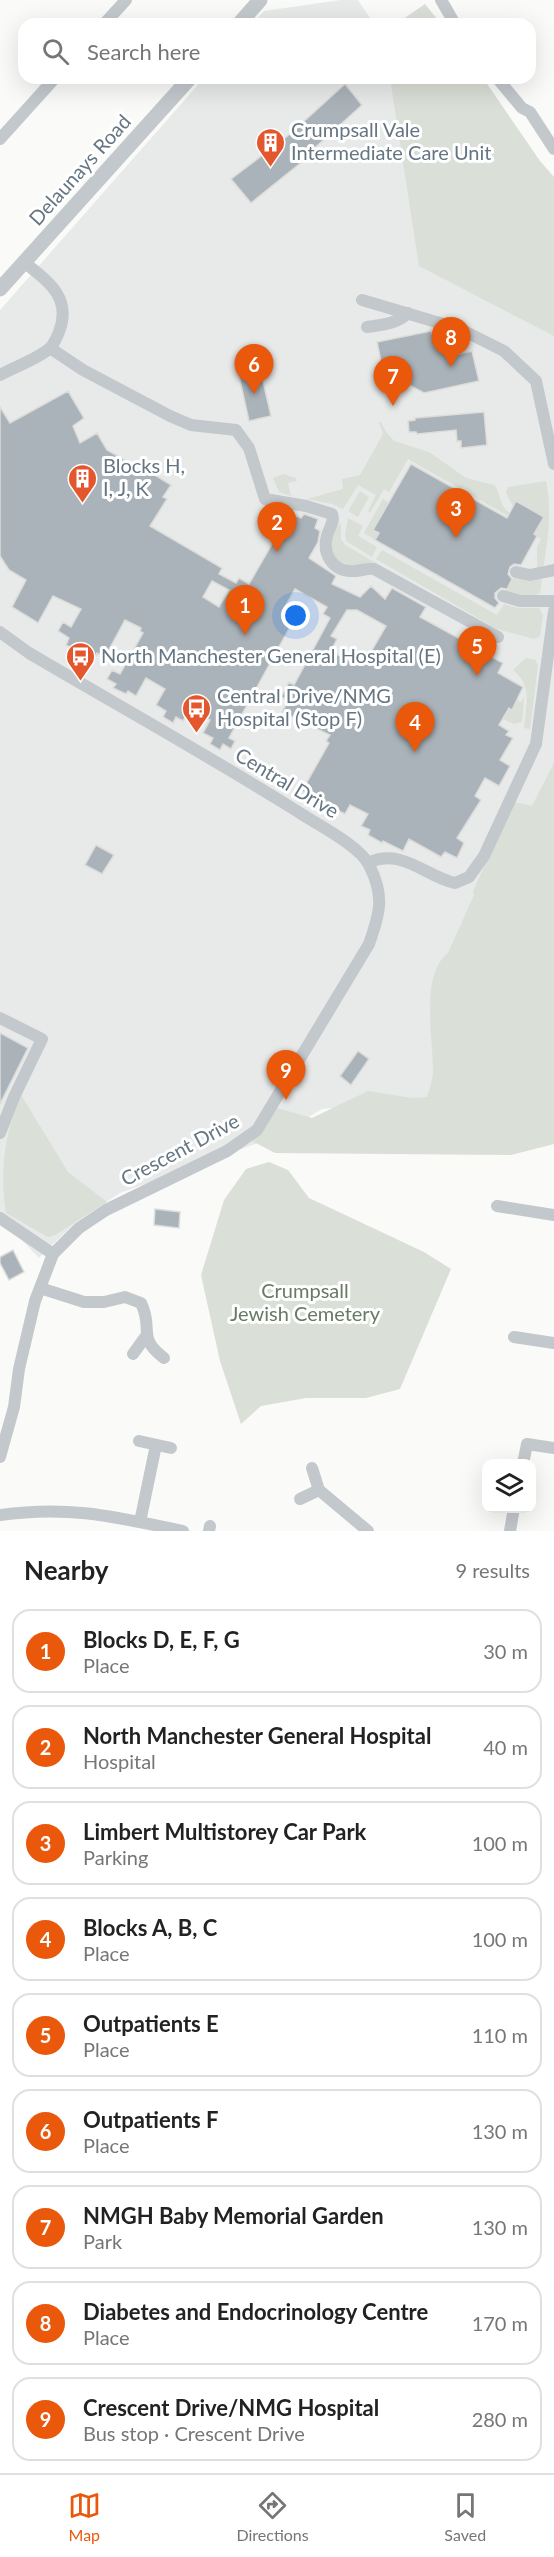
<!DOCTYPE html>
<html lang="en">
<head>
<meta charset="utf-8">
<style>
	body { margin:0; font-family:Lato,sans-serif; background:#f6f6f6; color:#222 }
	.controls { position:absolute; right:18px; bottom:18px; display:grid; overflow:hidden; border-radius:12px; box-shadow:0 6px 24px #0002 }
	.controls button { width:54px; height:54px; display:grid; place-items:center; padding:0; border:0; border-bottom:2px solid #e0e0e0; background:#fff; color:#222; font:30px sans-serif }
	.you { position:absolute; left:296px; top:616px; width:21px; height:21px; margin:-15px; border:4px solid #fff; border-radius:50%; background:#1a73e8; box-shadow:0 0 0 9px #1a73e833 }
	.badge { display:grid; place-items:center; width:39px; height:39px; border-radius:50%; background:#ea580c; color:#fff; font-size:20px; font-weight:700 }
	.pin { position:absolute; translate:-50% -50px; filter:drop-shadow(0 2px 3px #0008) }
	.pin::after { content:''; position:absolute; top:32px; width:21px; height:18px; background:inherit; clip-path:polygon(0 0,100% 0,50% 100%) }
	.list { margin:0; padding:0; list-style:none }
	h2 { display:flex; justify-content:space-between; align-items:center; height:78px; margin:0; padding:0 24px; font-size:26px }
	h2 small { font-size:20px; font-weight:400; color:#767676 }
	.list li { display:grid; grid-template-columns:39px 1fr auto; gap:18px; align-items:center; box-sizing:border-box; height:84px; margin:0 12px 12px; padding:0 12px; border:2px solid #e0e0e0; border-radius:18px }
	.list b { display:block; font-size:22px; white-space:nowrap }
	.list p { margin:0; font-size:20px; white-space:nowrap; color:#767676 }
	.list em { font-size:20px; font-style:normal; color:#767676 }
	.icon { flex:none; width:33px; height:33px; fill:none; stroke:currentColor; stroke-width:2; stroke-linecap:round; stroke-linejoin:round }
	.map { position:relative; flex:none; width:554px; height:1531px; overflow:hidden }
	.search { position:absolute; background:#fff; box-shadow:0 6px 24px #0002; left:18px; right:18px; top:18px; height:66px; display:flex; align-items:center; gap:15px; box-sizing:border-box; padding:0 21px; border-radius:18px; color:#767676; font-size:22px }
	.sheet { height:942px; background:#fff }
	nav { display:flex; justify-content:space-around; align-items:center; box-sizing:border-box; height:84px; border-top:2px solid #e0e0e0; background:#fff; font-size:16px; color:#767676 }
	nav a { display:grid; justify-items:center; gap:3px }
	nav .on { color:#ea580c }
	.map>svg:first-child { display:block }
	.built { fill:#e8e9e9 }
	.green { fill:#dadfd7 }
	.building { fill:#aab3b9; stroke:#dcdcda; stroke-width:1.5; fill-rule:evenodd }
	.lines { fill:none; stroke-linecap:round; stroke-linejoin:round }
	.minor { stroke:#c3c8cc; stroke-width:12 }
	.tertiary { stroke:#c3c8cc; stroke-width:15 }
	.labels { text-anchor:middle; stroke-width:6; stroke-linejoin:round; paint-order:stroke }
	.poi-label { font-size:20px; fill:#657683; stroke:#fff; text-anchor:start }
	.street-label { font-size:20px; fill:#657683; stroke:#fff }
	.park-label { font-size:20px; fill:#687a64; stroke:#fff }
</style>
</head>
<body>
<div class="map">
<svg width="554" height="1531" viewBox="0 0 554 1531">
	<rect width="100%" height="100%" fill="#fafaf8"/>
	<g class="built">
		<polygon points="341,0 358,0 374,24 252,24 264,11"/>
		<polygon points="204,78 402,78 554,311 554,794 446,1099 322,1109 275,1137 120,1193 76,1222 39,1258 0,1217 0,310"/>
	</g>
	<g class="green">
		<polygon points="425,4 441,24 396,24"/>
		<polygon points="390,78 483,78 540,161 554,177 554,336 419,266"/>
		<path d="M 379,422 L 381,422 L 386,432 L 394,441 L 429,452 L 466,478 L 494,485 C 502,495 498,505 510,513 L 508,516 L 408,459 L 389,492 L 384,489 L 370,513 L 368,511 L 376,495 L 358,485 L 343,509 L 332,504 L 307,499 L 343,489 L 342,479 L 360,475 L 383,434 Z"/>
		<polygon points="283,474 296,478 297,481 288,483 291,496 279,492 273,478"/>
		<path d="M 546,481 C 552,510 548,542 543,569 L 537,571 L 537,547 L 541,539 L 534,535 L 544,517 L 517,501 L 513,506 L 506,493 L 508,487 Z"/>
		<polygon points="360,491 369,497 358,517 348,511"/>
		<polygon points="383,499 389,503 373,530 379,533 375,540 364,533"/>
		<polygon points="348,518 363,526 358,536 377,547 372,557 346,541 345,535"/>
		<path d="M 341,522 L 341,539 L 345,545 L 386,569 C 354,566 308,566 341,522 Z"/>
		<polygon points="382,550 497,615 504,604 518,608 539,608 543,615 540,636 534,639 497,629 376,559"/>
		<polygon points="515,575 542,578 540,593 531,597 505,592"/>
		<path d="M 526,658 L 535,660 L 538,665 L 530,729 L 524,728 C 526,706 533,685 513,670 Z"/>
		<polygon points="524,697 522,722 514,724 503,719 509,708 512,710 517,700 521,702"/>
		<path d="M 554,763 L 554,1144 L 511,1155 L 275,1153 L 250,1140 L 277,1108 L 312,1118 L 368,1091 L 412,1098 L 427,1097 C 429,1090 432,1082 433,1074 C 434,1041 419,976 448,953 L 474,895 L 473,891 L 514,802 L 532,806 Z"/>
		<path d="M 21,1095 L 68,1172 L 107,1202 L 55,1235 L 48,1237 L 6,1213 C 0,1170 4,1135 21,1095 Z"/>
		<polygon points="269,1162 288,1170 309,1198 424,1252 451,1269 400,1389 366,1398 306,1398 261,1406 241,1424 220,1361 201,1275 224,1200 246,1169"/>
	</g>
	<g class="building">
		<polygon points="345,84 362,105 307,155 308,157 251,203 231,179 290,134"/>
		<polygon points="431,331 432,334 441,332 448,334 454,355 472,351 479,381 424,393 409,385 394,369 383,371 377,342"/>
		<polygon points="266,355 269,370 261,372 271,416 249,421 236,362"/>
		<path d="M 68,391 L 84,418 L 73,426 L 80,443 L 97,433 L 107,450 L 137,467 L 139,465 L 171,485 L 163,497 L 167,499 L 150,526 L 222,568 L 219,574 L 236,583 L 239,578 L 249,584 L 290,513 L 301,518 L 304,514 L 318,519 L 315,528 L 320,531 L 318,542 L 309,558 L 336,576 L 332,584 L 360,597 L 371,586 L 385,599 L 392,588 L 426,607 L 420,617 L 473,646 L 479,636 L 492,643 L 486,654 L 503,663 L 498,673 L 523,687 L 512,710 L 509,708 L 499,725 L 509,731 L 506,735 L 513,738 L 500,760 L 510,766 L 499,786 L 485,778 L 475,796 L 481,800 L 457,838 L 464,843 L 457,858 L 445,852 L 441,857 L 409,839 L 403,851 L 383,841 L 382,843 L 368,835 L 370,830 L 361,826 L 368,814 L 350,805 L 345,814 L 337,810 L 334,815 L 324,808 L 325,804 L 302,791 L 329,743 L 326,741 L 330,735 L 282,712 L 288,701 L 281,697 L 289,682 L 294,685 L 330,618 L 323,614 L 327,607 L 295,589 L 286,605 L 299,612 L 296,617 L 305,621 L 300,630 L 291,625 L 229,738 L 235,741 L 231,749 L 223,744 L 220,750 L 210,744 L 213,738 L 203,733 L 210,720 L 190,709 L 183,721 L 176,717 L 173,723 L 163,717 L 166,711 L 156,705 L 165,689 L 146,678 L 136,696 L 128,691 L 126,694 L 113,688 L 116,684 L 107,679 L 112,670 L 120,674 L 143,633 L 140,631 L 141,628 L 125,620 L 105,657 L 97,653 L 96,656 L 83,649 L 81,653 L 66,645 L 69,638 L 58,631 L 63,622 L 71,627 L 81,609 L 53,596 L 38,623 L 12,607 L 26,580 L 9,570 L 0,556 L 0,407 L 10,423 ZM 212,581 L 229,590 L 219,607 L 203,597 ZM 347,610 L 357,610 L 386,626 L 368,657 L 355,650 L 349,661 L 331,651 L 337,639 L 331,636 Z"/>
		<polygon points="484,412 487,445 461,448 461,441 457,441 456,430 417,434 416,432 409,432 408,421 415,420 415,418"/>
		<polygon points="411,464 507,518 516,501 544,517 534,534 537,536 521,565 514,564 510,567 508,574 512,579 507,589 501,588 495,593 495,598 499,603 495,608 375,540 379,533 373,530"/>
		<polygon points="96,845 114,855 102,874 85,865"/>
		<polygon points="0,1033 28,1048 0,1104"/>
		<polygon points="358,1051 369,1059 351,1085 340,1076"/>
		<polygon points="155,1209 180,1212 179,1228 154,1225"/>
		<polygon points="13,1250 24,1272 9,1280 0,1263 0,1257"/>
	</g>
	<g class="lines">
		<g class="minor">
			<polyline points="441,0 455,24"/>
			<polyline points="104,24 126,0"/>
			<polyline points="497,78 522,108 530,112 554,149"/>
			<polyline points="0,139 55,78"/>
			<polyline points="362,300 460,329 504,351 536,381 554,464"/>
			<path d="M 367,327 C 382,325 397,324 408,313"/>
			<path d="M 50,348 L 83,370 L 170,416 L 191,425 L 236,430 L 249,448 L 265,499 L 306,506 L 332,514 C 335,523 329,527 327,536 C 322,553 332,570 350,571 C 358,572 366,568 374,569 L 498,637"/>
			<path d="M 0,375 C 14,367 38,359 50,348 C 54,344 57,337 59,332 C 72,298 49,282 25,263"/>
			<polyline points="516,572 530,575 554,570"/>
			<polyline points="503,596 520,601 554,601"/>
			<path d="M 0,632 L 29,653 C 119,706 211,757 300,813 C 318,825 360,846 369,865 C 385,896 380,913 369,944 L 257,1130 L 227,1151 L 106,1210 L 79,1228 L 53,1254 L 35,1301 L 19,1369 L 14,1407 L 0,1457"/>
			<path d="M 368,863 C 401,847 425,876 455,883 L 469,877 L 484,856 L 536,744 L 554,611"/>
			<polyline points="0,1018 42,1039 14,1097 0,1133"/>
			<polyline points="497,1206 554,1215"/>
			<polyline points="0,1218 53,1254"/>
			<path d="M 40,1288 L 84,1302 L 104,1302 L 125,1297 L 141,1303 C 154,1329 136,1337 164,1358"/>
			<polyline points="514,1337 554,1343"/>
			<polyline points="133,1354 146,1336"/>
			<polyline points="139,1441 171,1448"/>
			<polyline points="523,1464 527,1444 554,1448"/>
			<polyline points="312,1468 319,1490 368,1531"/>
			<polyline points="300,1499 319,1490"/>
			<path d="M 0,1515 C 70,1505 116,1517 183,1531"/>
			<polyline points="140,1522 156,1445"/>
			<polyline points="209,1531 210,1526"/>
			<polyline points="510,1531 514,1508"/>
		</g>
		<g class="tertiary">
			<polyline points="239,24 260,0"/>
			<polyline points="0,289 190,78"/>
		</g>
	</g>
	<defs>
		<symbol id="building-pin" viewBox="-11 -11 22 30"><path d="M0 17L-7.5 6A9.5 9.5 0 1 1 7.5 6Z" fill="#e4572e" stroke="#fff"/><path d="M-4-6H4V6H1V3H-1V6H-4ZM-2.5-4.3h1.7v1.8h-1.7ZM.8-4.3h1.7v1.8H.8ZM-2.5-1h1.7V.8h-1.7ZM.8-1h1.7V.8H.8Z" fill="#fff"/></symbol>
		<symbol id="bus-pin" viewBox="-11 -11 22 30"><path d="M0 17L-7.5 6A9.5 9.5 0 1 1 7.5 6Z" fill="#e4572e" stroke="#fff"/><path d="M-5-6H5V4H4V6H2V4H-2V6H-4V4H-5ZM-3.5-4V0h7V-4ZM-3.5 1.2v1.5H-2V1.2ZM2 1.2v1.5H3.5V1.2Z" fill="#fff"/></symbol>
	</defs>
	<g fill-rule="evenodd">
		<use href="#building-pin" x="254" y="126" width="33" height="45"/>
		<use href="#building-pin" x="66" y="462" width="33" height="45"/>
		<use href="#bus-pin" x="64" y="640" width="33" height="45"/>
		<use href="#bus-pin" x="180" y="692" width="33" height="45"/>
	</g>
	<g class="labels">
		<g class="poi-label">
			<text x="291" y="137">Crumpsall Vale<tspan x="291" dy="23">Intermediate Care Unit</tspan></text>
			<text x="103" y="473">Blocks H,<tspan x="103" dy="23">I, J, K</tspan></text>
			<text x="101" y="663">North Manchester General Hospital (E)</text>
			<text x="217" y="703">Central Drive/NMG<tspan x="217" dy="23">Hospital (Stop F)</tspan></text>
		</g>
		<g class="street-label">
			<text transform="translate(80 170) rotate(-48)" y="7">Delaunays Road</text>
			<text transform="translate(287 783) rotate(31)" y="7">Central Drive</text>
			<text transform="translate(180 1150) rotate(-28)" y="7">Crescent Drive</text>
		</g>
		<g class="park-label">
			<text x="305" y="1298">Crumpsall<tspan x="305" dy="23">Jewish Cemetery</tspan></text>
		</g>
	</g>
</svg>
<div class="controls">
<button><svg class="icon" aria-label="layers" viewBox="0 0 24 24"><path d="M12 4l9 5-9 5-9-5zM3 14l9 5 9-5"/></svg></button>
</div>
<div class="you"></div>
<div class="pin badge" style="left:245px;top:635px">1</div>
<div class="pin badge" style="left:277px;top:552px">2</div>
<div class="pin badge" style="left:456px;top:538px">3</div>
<div class="pin badge" style="left:415px;top:752px">4</div>
<div class="pin badge" style="left:477px;top:676px">5</div>
<div class="pin badge" style="left:254px;top:394px">6</div>
<div class="pin badge" style="left:393px;top:406px">7</div>
<div class="pin badge" style="left:451px;top:367px">8</div>
<div class="pin badge" style="left:286px;top:1100px">9</div>
<div class="search"><svg class="icon" aria-label="search" viewBox="0 0 24 24"><circle cx="10" cy="10" r="6"/><path d="M15 15l6 6"/></svg>Search here</div>
</div>
<section class="sheet">
<h2>Nearby<small>9 results</small></h2>
<ul class="list">
<li><span class="badge">1</span><div><b>Blocks D, E, F, G</b><p>Place</p></div><em>30 m</em></li>
<li><span class="badge">2</span><div><b>North Manchester General Hospital</b><p>Hospital</p></div><em>40 m</em></li>
<li><span class="badge">3</span><div><b>Limbert Multistorey Car Park</b><p>Parking</p></div><em>100 m</em></li>
<li><span class="badge">4</span><div><b>Blocks A, B, C</b><p>Place</p></div><em>100 m</em></li>
<li><span class="badge">5</span><div><b>Outpatients E</b><p>Place</p></div><em>110 m</em></li>
<li><span class="badge">6</span><div><b>Outpatients F</b><p>Place</p></div><em>130 m</em></li>
<li><span class="badge">7</span><div><b>NMGH Baby Memorial Garden</b><p>Park</p></div><em>130 m</em></li>
<li><span class="badge">8</span><div><b>Diabetes and Endocrinology Centre</b><p>Place</p></div><em>170 m</em></li>
<li><span class="badge">9</span><div><b>Crescent Drive/NMG Hospital</b><p>Bus stop · Crescent Drive</p></div><em>280 m</em></li>
</ul>
</section>
<nav>
<a class="on"><svg class="icon" aria-label="map" viewBox="0 0 24 24"><path d="M3 6l6-2 6 2 6-2v14l-6 2-6-2-6 2zM9 4v14M15 6v14"/></svg>Map</a>
<a><svg class="icon" aria-label="directions" viewBox="0 0 24 24"><path d="M12 3l9 9-9 9-9-9zM9 14v-3h6M13 9l2 2-2 2"/></svg>Directions</a>
<a><svg class="icon" aria-label="saved" viewBox="0 0 24 24"><path d="M7 4h10v16l-5-4-5 4z"/></svg>Saved</a>
</nav>
</body>
</html>
